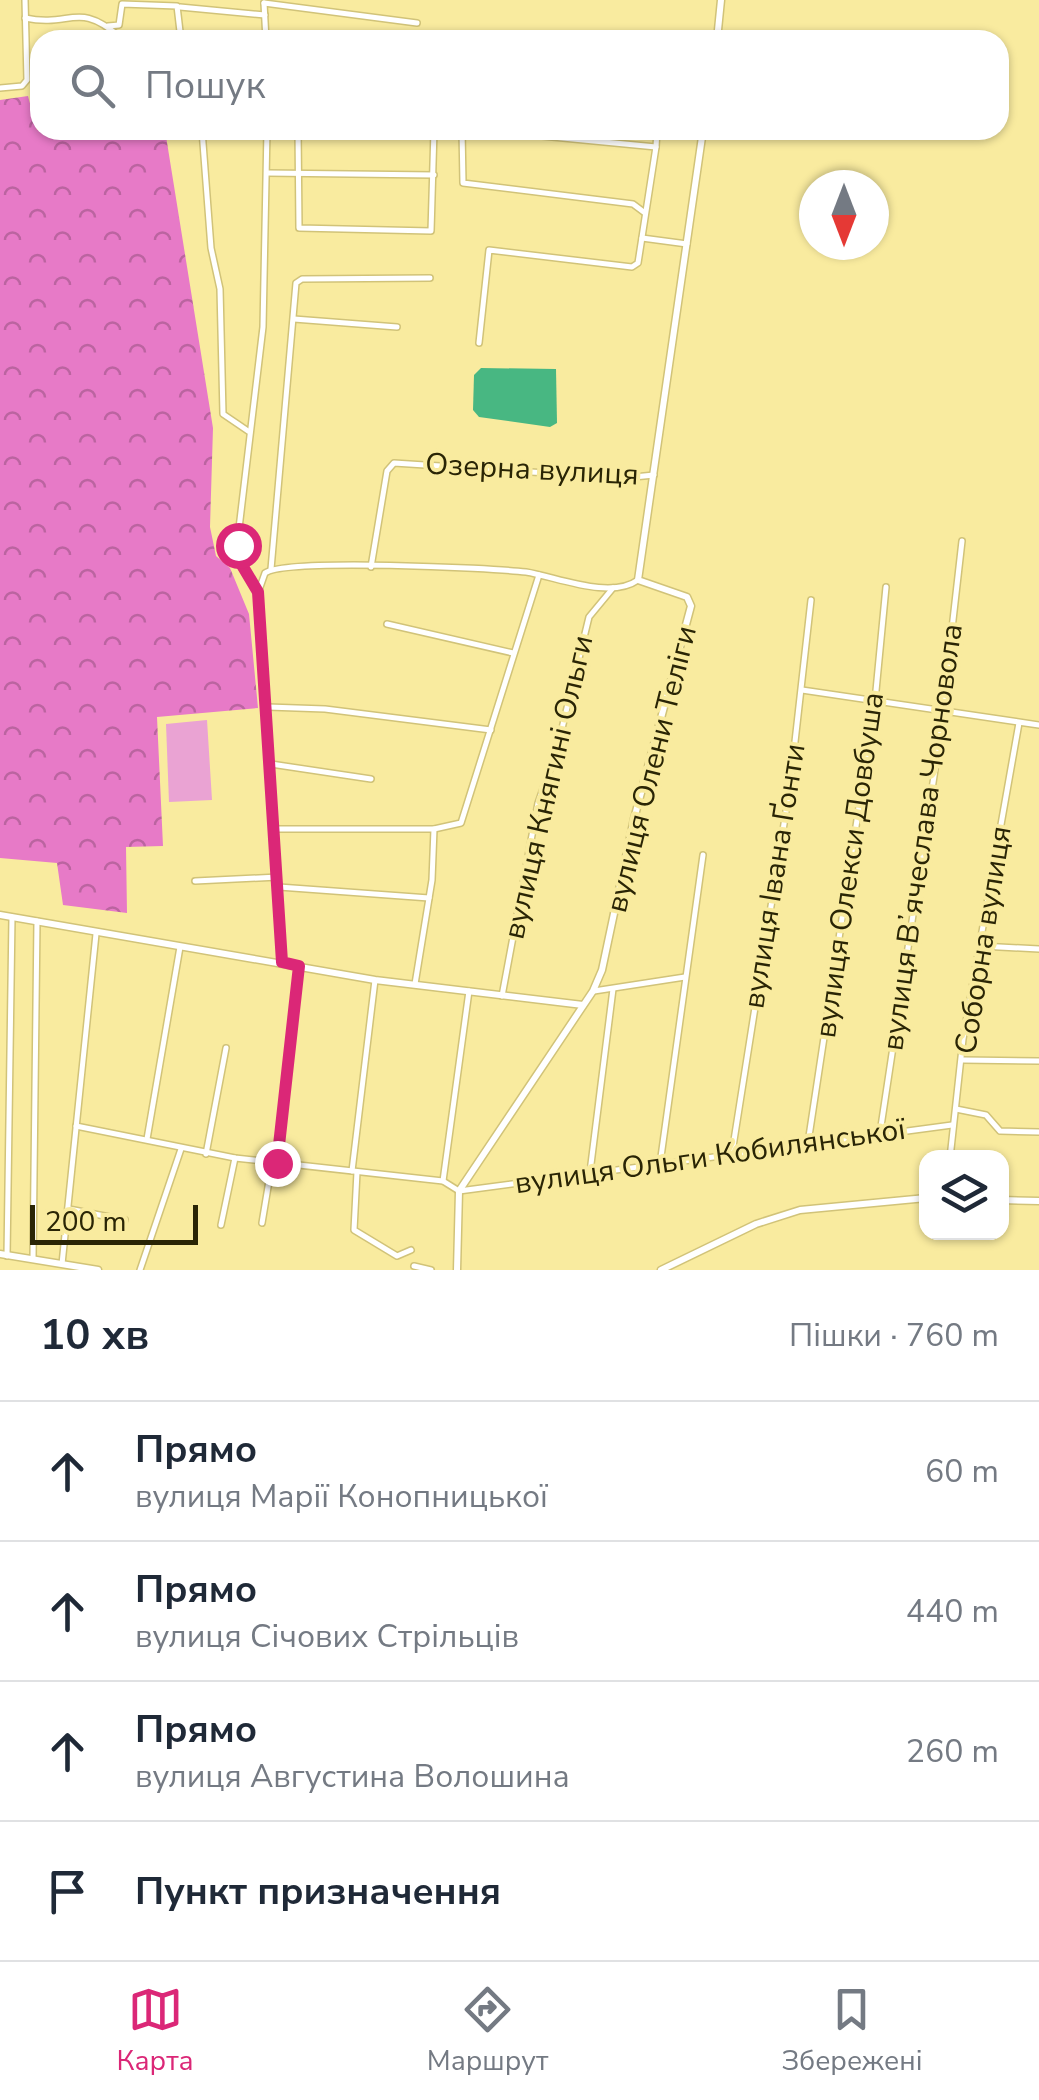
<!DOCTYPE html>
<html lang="uk">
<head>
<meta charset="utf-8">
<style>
	body { margin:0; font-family:"Nunito Sans",sans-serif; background:#f2f2f3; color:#1f2937 }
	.controls { position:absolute; right:30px; bottom:30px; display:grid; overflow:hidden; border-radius:20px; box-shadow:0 2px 8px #0004 }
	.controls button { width:90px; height:90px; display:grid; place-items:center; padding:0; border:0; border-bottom:2px solid #e0e1e3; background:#fff; color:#1f2937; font:50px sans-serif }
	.compass { position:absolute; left:799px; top:170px; width:90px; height:90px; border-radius:50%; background:#fff; box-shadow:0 2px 8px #0004; rotate:180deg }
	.scale { position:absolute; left:30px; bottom:25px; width:168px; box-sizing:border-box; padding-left:10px; border:5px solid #2a2505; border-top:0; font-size:28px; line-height:35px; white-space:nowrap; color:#2a2505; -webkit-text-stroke:8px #f9eb9f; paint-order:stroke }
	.stop { position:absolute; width:30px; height:30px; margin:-22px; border:8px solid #db2777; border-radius:50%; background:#fff }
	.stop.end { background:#db2777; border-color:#fff; box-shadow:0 2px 10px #0008 }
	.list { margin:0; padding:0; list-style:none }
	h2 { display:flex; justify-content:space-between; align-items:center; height:130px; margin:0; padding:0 40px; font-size:42px }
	h2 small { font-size:32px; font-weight:400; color:#747a83 }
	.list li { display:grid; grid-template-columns:65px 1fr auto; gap:30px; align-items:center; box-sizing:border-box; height:140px; padding:0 40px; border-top:2px solid #e0e1e3 }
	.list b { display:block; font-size:38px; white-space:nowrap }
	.list p { margin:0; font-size:32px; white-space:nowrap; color:#747a83 }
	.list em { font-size:32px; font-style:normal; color:#747a83 }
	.icon { flex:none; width:55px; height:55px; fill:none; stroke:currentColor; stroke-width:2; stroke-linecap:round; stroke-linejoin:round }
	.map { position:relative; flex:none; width:1039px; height:1270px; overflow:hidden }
	.search { position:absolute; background:#fff; box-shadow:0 2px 8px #0004; left:30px; right:30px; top:30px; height:110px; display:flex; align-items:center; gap:25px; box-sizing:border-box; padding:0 35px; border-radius:30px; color:#747a83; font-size:38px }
	.sheet { height:690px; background:#fff }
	nav { display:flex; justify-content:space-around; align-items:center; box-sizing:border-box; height:140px; border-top:2px solid #e0e1e3; background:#fff; font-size:28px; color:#747a83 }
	nav a { display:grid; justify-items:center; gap:5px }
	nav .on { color:#db2777 }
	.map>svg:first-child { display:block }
	.forest { fill:url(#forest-crowns) }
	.pitch { fill:#eaa3d3 }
	.water { fill:#48b782 }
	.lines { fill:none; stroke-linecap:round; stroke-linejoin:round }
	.street-casing { stroke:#d1c379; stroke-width:8 }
	.secondary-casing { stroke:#d1c379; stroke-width:9 }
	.street { stroke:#fff; stroke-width:5 }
	.secondary { stroke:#fff; stroke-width:6 }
	.route { stroke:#db2777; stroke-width:12 }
	.labels { text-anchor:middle; stroke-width:8; stroke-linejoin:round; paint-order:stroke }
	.street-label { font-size:30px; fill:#2a2505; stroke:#f9eb9f }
</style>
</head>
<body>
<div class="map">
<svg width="1039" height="1270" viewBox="0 0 1039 1270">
	<defs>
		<pattern id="forest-crowns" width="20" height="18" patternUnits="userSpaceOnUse" patternTransform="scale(2.5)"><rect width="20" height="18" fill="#e77ac7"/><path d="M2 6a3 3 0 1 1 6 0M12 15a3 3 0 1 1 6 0" fill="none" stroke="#bb64a0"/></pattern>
	</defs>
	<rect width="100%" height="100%" fill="#f9eb9f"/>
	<polygon class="forest" points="28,96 37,130 165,130 213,428 210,527 216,556 230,568 249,614 258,708 157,717 163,846 126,847 127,913 63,905 57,863 0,858 0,100"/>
	<polygon class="pitch" points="207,720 212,800 169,802 166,724"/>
	<polygon class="water" points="481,368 556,369 557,423 550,427 479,417 473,410 474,375"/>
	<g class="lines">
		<defs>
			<g id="street">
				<polyline points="264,3 417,23"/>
				<polyline points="264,3 266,40"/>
				<polyline points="180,7 265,15"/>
				<path d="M 25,18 C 72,28 77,0 120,37"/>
				<polyline points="108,26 119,25 122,4 177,6 181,40"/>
				<polyline points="0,88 22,86 27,80 25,0"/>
				<polyline points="202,130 211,248 220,289 223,414 248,431"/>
				<polyline points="298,130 299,228 431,231 434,130"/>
				<polyline points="462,130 463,183 633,204 645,213"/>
				<polyline points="656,147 657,130"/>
				<polyline points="267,173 434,175"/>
				<polyline points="642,238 687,244"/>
				<polyline points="294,319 397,327"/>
				<polyline points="479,343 489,250 632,267 638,263 656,147 480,130"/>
				<polyline points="371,567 387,471 394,463 624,478 654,475"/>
				<polyline points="271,569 296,283 302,279 430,278"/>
				<polyline points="258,593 239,559 237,545 263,327 267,130"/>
				<polyline points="387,624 513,653"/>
				<polyline points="802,690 1039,725"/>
				<polyline points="268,707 325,709 491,730"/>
				<polyline points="271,764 371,779"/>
				<polyline points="276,829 434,829 461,823 539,575"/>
				<polyline points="195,881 278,877"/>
				<polyline points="279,887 429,898"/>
				<polyline points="981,946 1039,949"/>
				<path d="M 283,962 L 258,593 L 265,573 C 286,558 490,568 526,572 C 557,577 610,600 638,580"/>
				<polyline points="415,984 432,880 434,829"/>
				<polyline points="594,991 685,977"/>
				<polyline points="502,996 538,803 557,749 589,617 613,588"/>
				<polyline points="963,1060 1039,1061"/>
				<polyline points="956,1109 986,1115 1000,1131 1039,1132"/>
				<polyline points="76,1126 235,1158 443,1181 459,1191 952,1125"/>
				<polyline points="880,1133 939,743 962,541"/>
				<polyline points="147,1139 180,947"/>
				<polyline points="808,1143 875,701 886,587"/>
				<polyline points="732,1153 790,786 811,600"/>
				<polyline points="206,1154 226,1048"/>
				<polyline points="950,1158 963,1039 1019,723"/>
				<polyline points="277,1162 299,966"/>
				<polyline points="660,1164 703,855"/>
				<polyline points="352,1171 375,980"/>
				<polyline points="357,1172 354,1230 397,1256 411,1250"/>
				<polyline points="590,1172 613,989"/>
				<polyline points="443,1181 469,991"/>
				<polyline points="69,1209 125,1220"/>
				<polyline points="262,1223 272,1163"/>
				<polyline points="221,1225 235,1158"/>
				<polyline points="7,1256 12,917"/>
				<polyline points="33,1258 37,921"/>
				<polyline points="62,1264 96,934"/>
				<polyline points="414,1266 431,1270"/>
				<polyline points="140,1270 181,1149"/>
			</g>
			<g id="secondary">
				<polyline points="717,40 721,0"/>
				<polyline points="0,915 375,980 583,1005"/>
				<polyline points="1002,1200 1039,1201"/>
				<polyline points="0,1254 98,1270"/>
				<polyline points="457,1270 459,1191 593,991 602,970 634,819 691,606 687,597 638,580 703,130"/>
				<polyline points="661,1270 756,1224 800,1210 926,1198"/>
			</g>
		</defs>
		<use href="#street" class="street-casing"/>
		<use href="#secondary" class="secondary-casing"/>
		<use href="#street" class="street"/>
		<use href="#secondary" class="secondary"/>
	</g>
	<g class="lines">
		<polyline class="route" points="238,545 239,560 258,592 282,962 299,966 277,1163"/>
	</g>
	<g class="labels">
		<g class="street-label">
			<text transform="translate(532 469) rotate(3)" y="10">Озерна вулиця</text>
			<text transform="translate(651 769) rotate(-76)" y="10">вулиця Олени Теліги</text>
			<text transform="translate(548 787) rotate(-77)" y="10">вулиця Княгині Ольги</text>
			<text transform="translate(922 837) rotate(-82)" y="10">вулиця Вʼячеслава Чорновола</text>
			<text transform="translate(849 865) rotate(-82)" y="10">вулиця Олекси Довбуша</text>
			<text transform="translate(774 876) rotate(-81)" y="10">вулиця Івана Ґонти</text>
			<text transform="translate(983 940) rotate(-81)" y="10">Соборна вулиця</text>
			<text transform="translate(710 1156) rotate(-8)" y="10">вулиця Ольги Кобилянської</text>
		</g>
	</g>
</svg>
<div class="controls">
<button><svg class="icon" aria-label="layers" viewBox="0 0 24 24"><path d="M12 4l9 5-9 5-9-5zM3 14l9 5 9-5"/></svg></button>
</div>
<svg class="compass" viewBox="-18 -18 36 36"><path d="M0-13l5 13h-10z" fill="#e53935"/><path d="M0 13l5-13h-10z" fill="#747a83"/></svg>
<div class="scale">200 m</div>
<div class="stop" style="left:238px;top:545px"></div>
<div class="stop end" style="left:277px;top:1163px"></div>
<div class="search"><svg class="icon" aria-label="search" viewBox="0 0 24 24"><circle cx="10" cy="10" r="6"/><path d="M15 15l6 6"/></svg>Пошук</div>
</div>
<section class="sheet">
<h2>10 хв<small>Пішки · 760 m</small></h2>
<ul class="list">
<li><svg class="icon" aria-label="ahead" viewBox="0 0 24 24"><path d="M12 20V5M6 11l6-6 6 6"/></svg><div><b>Прямо</b><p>вулиця Марії Конопницької</p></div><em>60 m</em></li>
<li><svg class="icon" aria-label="ahead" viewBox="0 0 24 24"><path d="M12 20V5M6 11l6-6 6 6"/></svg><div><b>Прямо</b><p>вулиця Січових Стрільців</p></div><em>440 m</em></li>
<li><svg class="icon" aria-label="ahead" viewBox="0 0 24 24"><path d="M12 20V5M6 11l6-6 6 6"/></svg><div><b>Прямо</b><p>вулиця Августина Волошина</p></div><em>260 m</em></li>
<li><svg class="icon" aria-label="arrive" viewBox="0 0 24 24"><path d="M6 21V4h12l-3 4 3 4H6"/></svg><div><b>Пункт призначення</b></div></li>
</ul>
</section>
<nav>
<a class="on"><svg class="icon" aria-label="map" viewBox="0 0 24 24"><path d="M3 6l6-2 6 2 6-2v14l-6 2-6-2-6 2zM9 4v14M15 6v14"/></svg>Карта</a>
<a><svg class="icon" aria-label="directions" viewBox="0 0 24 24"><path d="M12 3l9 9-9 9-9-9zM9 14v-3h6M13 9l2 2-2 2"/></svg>Маршрут</a>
<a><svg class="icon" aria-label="saved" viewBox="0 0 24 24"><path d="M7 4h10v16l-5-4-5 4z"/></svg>Збережені</a>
</nav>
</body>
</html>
